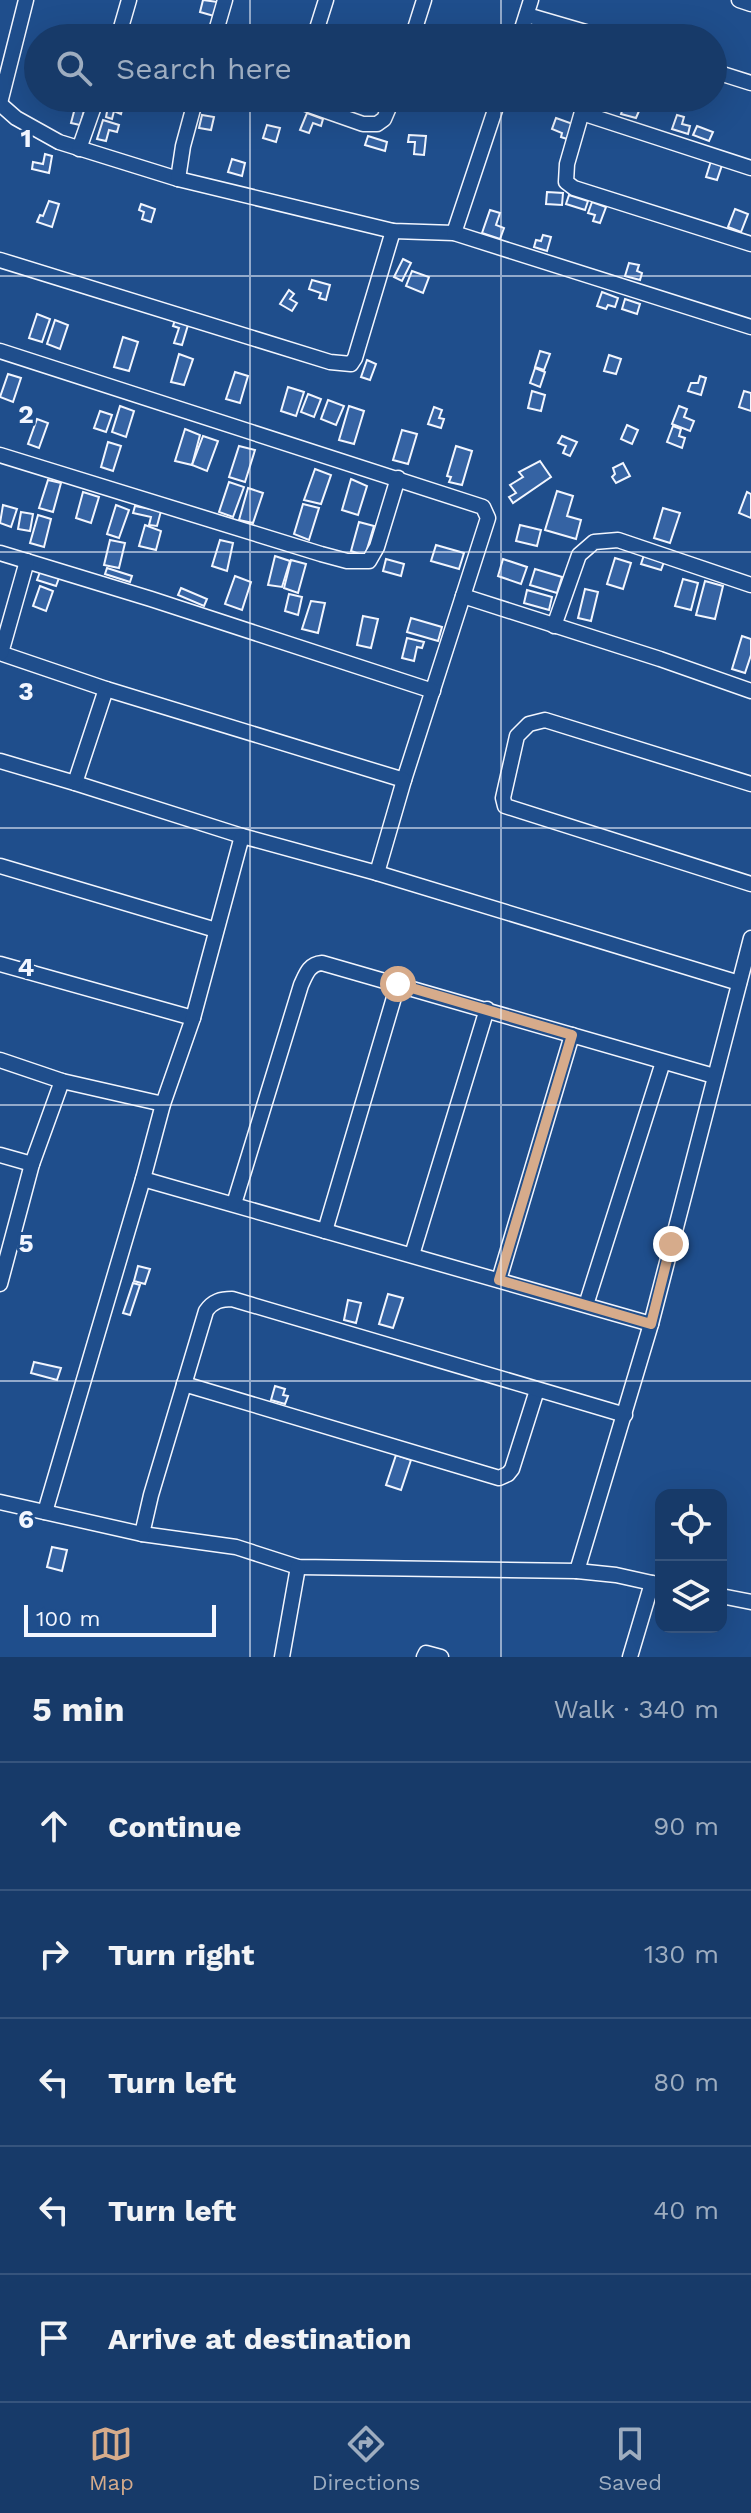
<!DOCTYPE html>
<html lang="en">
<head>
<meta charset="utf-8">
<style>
	body { margin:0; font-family:"Work Sans",sans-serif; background:#244571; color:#f1f3f6 }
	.controls { position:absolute; right:24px; bottom:24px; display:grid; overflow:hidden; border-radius:16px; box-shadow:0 8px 32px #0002 }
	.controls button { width:72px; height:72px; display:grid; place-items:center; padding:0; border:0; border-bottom:2px solid #36547d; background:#173a69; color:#f1f3f6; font:40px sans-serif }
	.scale { position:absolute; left:24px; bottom:20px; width:192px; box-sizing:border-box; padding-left:8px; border:4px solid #f2f6ff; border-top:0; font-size:22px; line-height:28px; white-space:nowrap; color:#f2f6ff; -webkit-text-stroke:6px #1f4e8c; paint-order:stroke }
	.stop { position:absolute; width:24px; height:24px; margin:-18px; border:6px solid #d6ab8b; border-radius:50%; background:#fff }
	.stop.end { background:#d6ab8b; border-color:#fff; box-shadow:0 2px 8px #0008 }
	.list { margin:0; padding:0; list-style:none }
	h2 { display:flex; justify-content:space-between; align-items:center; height:104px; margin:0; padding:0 32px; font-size:34px }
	h2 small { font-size:26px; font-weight:400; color:#9eadc0 }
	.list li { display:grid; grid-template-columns:52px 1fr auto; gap:24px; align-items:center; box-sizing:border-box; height:128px; padding:0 32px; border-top:2px solid #36547d }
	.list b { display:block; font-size:30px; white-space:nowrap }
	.list em { font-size:26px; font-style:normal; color:#9eadc0 }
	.icon { flex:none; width:44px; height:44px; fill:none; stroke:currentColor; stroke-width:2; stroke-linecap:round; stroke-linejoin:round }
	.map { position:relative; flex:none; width:751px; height:1657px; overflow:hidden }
	.search { position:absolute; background:#173a69; box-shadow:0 8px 32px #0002; left:24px; right:24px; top:24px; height:88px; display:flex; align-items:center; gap:20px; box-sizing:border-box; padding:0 28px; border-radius:44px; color:#9eadc0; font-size:30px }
	.sheet { height:744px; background:#173a69 }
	nav { display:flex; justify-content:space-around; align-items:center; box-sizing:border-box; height:112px; border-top:2px solid #36547d; background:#173a69; font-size:22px; color:#9eadc0 }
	nav a { display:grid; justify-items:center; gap:4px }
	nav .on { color:#d6ab8b }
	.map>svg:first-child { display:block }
	.building { fill:#3563a3; stroke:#f2f6ff; stroke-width:2 }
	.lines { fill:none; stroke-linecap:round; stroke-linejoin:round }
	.minor-casing { stroke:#f2f6ff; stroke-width:17 }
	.minor { stroke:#1f4e8c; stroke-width:14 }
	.route { stroke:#d6ab8b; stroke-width:10 }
	.grid { fill:none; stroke:#f2f6ff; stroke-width:2; stroke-opacity:0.55 }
	.grid-label { font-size:26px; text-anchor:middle; font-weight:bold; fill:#f2f6ff; stroke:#1f4e8c; stroke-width:6; stroke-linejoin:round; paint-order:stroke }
</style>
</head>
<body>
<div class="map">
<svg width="751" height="1657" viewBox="0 0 751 1657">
	<rect width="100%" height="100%" fill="#1f4e8c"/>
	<g class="building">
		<polygon points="203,0 218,2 214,16 200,12"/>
		<polygon points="626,100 633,103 631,108 639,111 636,118 621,114"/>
		<polygon points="109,101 123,106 121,114 114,111 112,119 106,117"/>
		<polygon points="76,104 85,107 80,125 71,123"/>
		<polygon points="307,113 323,119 321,126 313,123 309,133 300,130"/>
		<polygon points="202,115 214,117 211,130 199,128"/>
		<polygon points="677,115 684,117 682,124 690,126 688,134 672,129"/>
		<polygon points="556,118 573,124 567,139 561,137 562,133 552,129"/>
		<polygon points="103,120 119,125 117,132 109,130 106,141 97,139"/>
		<polygon points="267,125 280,128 276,142 263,138"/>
		<polygon points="697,126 713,132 709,141 693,135"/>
		<polygon points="409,135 426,136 424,155 414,154 415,142 408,142"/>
		<polygon points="368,136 387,142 385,151 365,145"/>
		<polygon points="45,154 52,156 49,173 32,169 33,162 43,164"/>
		<polygon points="232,159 245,163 242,176 228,172"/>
		<polygon points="711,161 722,165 717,180 706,177"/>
		<polygon points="547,192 563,193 562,205 546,204"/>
		<polygon points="569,195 588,201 585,210 566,204"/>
		<polygon points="49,201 59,204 52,227 37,222 40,215 43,216"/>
		<polygon points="592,202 606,207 600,223 593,221 595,215 588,213"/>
		<polygon points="141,204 155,209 151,222 142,219 144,212 139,210"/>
		<polygon points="735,209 748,214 741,232 728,227"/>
		<polygon points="490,210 500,213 496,225 504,228 500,239 482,233"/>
		<polygon points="543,235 551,237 547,251 534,247 536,240 541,241"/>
		<polygon points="403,259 411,263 402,281 394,277"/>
		<polygon points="629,263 639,265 637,271 642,273 640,280 625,276"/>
		<polygon points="412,271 429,277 423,293 406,286"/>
		<polygon points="312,280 330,285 326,300 319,298 321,293 309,289"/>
		<polygon points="289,290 294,294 290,299 297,303 292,311 280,304"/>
		<polygon points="602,292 618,298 615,307 608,305 606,309 597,306"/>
		<polygon points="625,299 640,304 637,314 622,309"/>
		<polygon points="37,314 50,319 42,342 29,338"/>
		<polygon points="55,320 68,325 60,349 47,344"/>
		<polygon points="175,320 188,325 182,345 174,343 179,328 173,326"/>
		<polygon points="123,337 138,342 129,371 114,367"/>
		<polygon points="540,351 550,354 544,370 535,367"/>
		<polygon points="179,354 193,359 184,385 171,382"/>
		<polygon points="609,355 621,359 616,374 604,371"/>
		<polygon points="367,360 376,364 370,380 361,377"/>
		<polygon points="535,368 545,372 540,387 530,383"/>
		<polygon points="235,372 248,376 240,403 226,399"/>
		<polygon points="8,374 21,378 13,402 0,397"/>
		<polygon points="700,376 706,378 701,395 688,391 691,383 698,383"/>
		<polygon points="288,387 304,392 296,416 281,411"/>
		<polygon points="532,391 545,395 541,411 528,408"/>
		<polygon points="744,391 751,393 751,411 739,407"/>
		<polygon points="308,394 321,399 314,417 301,412"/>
		<polygon points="328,400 344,406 336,425 321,419"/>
		<polygon points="120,406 134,411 126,437 112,432"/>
		<polygon points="349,406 364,411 354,444 339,440"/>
		<polygon points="679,406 687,409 684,417 694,421 690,431 672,424"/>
		<polygon points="434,407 442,410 439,418 444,419 441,428 428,424"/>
		<polygon points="100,411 112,415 106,432 94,428"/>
		<polygon points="37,419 48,423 39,448 28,444"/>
		<polygon points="627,425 638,430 632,444 621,439"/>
		<polygon points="673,426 681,429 679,436 685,438 682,448 667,442"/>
		<polygon points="185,429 200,435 192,465 175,461"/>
		<polygon points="402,430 417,434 408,464 393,460"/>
		<polygon points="203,436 218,441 207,471 192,465"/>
		<polygon points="562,436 577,442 570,456 563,453 566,446 558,443"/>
		<polygon points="108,442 121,446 113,471 101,467"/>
		<polygon points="239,446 255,450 245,482 229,477"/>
		<polygon points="456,446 472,451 462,485 449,482 451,477 447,476"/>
		<polygon points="540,461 551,477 513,503 509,497 516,493 510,485 523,477 519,472"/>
		<polygon points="623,463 630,476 616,483 612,477 615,474 613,468"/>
		<polygon points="315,469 331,475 321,504 304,500"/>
		<polygon points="351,479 367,486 358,515 342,510"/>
		<polygon points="48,480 61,483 53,512 39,508"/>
		<polygon points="229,482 244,487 233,517 219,512"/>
		<polygon points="248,488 263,493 253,523 239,520"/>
		<polygon points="557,491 573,496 567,516 581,520 576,539 545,530"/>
		<polygon points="83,492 99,497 91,523 76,518"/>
		<polygon points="747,492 751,494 751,518 739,513"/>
		<polygon points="303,504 319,508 309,540 294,534"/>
		<polygon points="3,505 17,509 11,527 0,523"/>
		<polygon points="116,505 129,510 119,538 107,534"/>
		<polygon points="135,506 161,511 157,526 149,525 151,517 133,513"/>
		<polygon points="663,508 680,513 670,543 654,538"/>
		<polygon points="21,512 33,514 30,531 18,529"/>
		<polygon points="38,515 51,519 44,547 30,543"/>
		<polygon points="359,522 374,526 365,556 351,551"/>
		<polygon points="145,525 161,531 156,550 139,546"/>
		<polygon points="520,525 541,530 537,546 516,541"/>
		<polygon points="110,540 125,543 119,568 104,565"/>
		<polygon points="220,540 233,543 227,571 212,566"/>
		<polygon points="436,545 464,553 459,569 431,561"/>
		<polygon points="644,555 664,562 661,570 641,564"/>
		<polygon points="275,556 290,561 282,587 268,585"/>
		<polygon points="615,558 631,563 623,589 607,584"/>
		<polygon points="386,559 404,564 401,576 383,571"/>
		<polygon points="503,559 527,567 521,584 498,576"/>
		<polygon points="291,560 306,564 298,593 284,588"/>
		<polygon points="107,568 132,576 130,582 105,574"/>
		<polygon points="535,569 562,577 557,593 530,585"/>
		<polygon points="40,572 59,578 56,586 37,580"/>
		<polygon points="235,576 251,582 242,610 225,604"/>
		<polygon points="683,579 698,583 691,610 675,606"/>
		<polygon points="705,581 723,586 715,619 696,615"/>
		<polygon points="40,586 53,591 46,611 33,606"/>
		<polygon points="181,588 207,599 204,606 178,595"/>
		<polygon points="585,589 598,592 591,621 578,618"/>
		<polygon points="527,590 552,597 549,610 524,603"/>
		<polygon points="289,594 302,597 298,615 285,611"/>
		<polygon points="311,601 325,603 318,633 302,629"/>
		<polygon points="363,616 378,619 371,648 357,645"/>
		<polygon points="411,618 442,627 438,641 407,632"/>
		<polygon points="742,636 751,639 751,655 745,673 732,669"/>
		<polygon points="407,638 424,642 422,648 417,647 414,661 402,658"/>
		<polygon points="138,1266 150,1269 145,1284 134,1281"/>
		<polygon points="133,1283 140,1285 130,1315 123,1313"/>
		<polygon points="388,1294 403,1298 393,1328 379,1324"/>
		<polygon points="348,1300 361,1303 356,1323 344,1320"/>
		<polygon points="34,1362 61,1368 57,1380 31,1373"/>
		<polygon points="275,1386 285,1389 283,1395 288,1396 285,1404 271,1400"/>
		<polygon points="396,1455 411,1460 401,1490 386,1485"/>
		<polygon points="52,1547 67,1550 62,1571 47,1567"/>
	</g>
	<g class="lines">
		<defs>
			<g id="minor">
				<polyline points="739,0 751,4"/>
				<polyline points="527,15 606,38"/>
				<polyline points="118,38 129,0"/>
				<polyline points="214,38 225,0"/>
				<polyline points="314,38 326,0"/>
				<polyline points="412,38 424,0"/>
				<polyline points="519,38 531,0"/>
				<polyline points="713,71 751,83"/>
				<polyline points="302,98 306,104 363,124 377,124 384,119 393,98"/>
				<polyline points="586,98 567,164 566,182 574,188 751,244"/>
				<polyline points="0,103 26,0"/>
				<polyline points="0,104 16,118 59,142 178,179 393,231 454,233 751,327"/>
				<polyline points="582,113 751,168"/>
				<polyline points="79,149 97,98"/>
				<polyline points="178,179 183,146 196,98"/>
				<polyline points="454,233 499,98"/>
				<polyline points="0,260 330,362 351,364 355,358 393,231"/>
				<polyline points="0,351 483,507 488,518 404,780 377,873"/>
				<polyline points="0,455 321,554 347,561 369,561 377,547 398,478"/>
				<polyline points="0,553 151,599 433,691"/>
				<polyline points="463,596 660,659 751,691"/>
				<polyline points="554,626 579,555 594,542 618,540 751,585"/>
				<polyline points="0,653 106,689 404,780"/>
				<polyline points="1,653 27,561"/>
				<polyline points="0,761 75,783 242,836 377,873 739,983"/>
				<polyline points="75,783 106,689"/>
				<polyline points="751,784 545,720 529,724 517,736 503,798 505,806 751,884"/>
				<polyline points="0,866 216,930"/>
				<polyline points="0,964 193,1018"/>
				<polyline points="0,1060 62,1081 163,1104"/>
				<polyline points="0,1155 32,1164"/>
				<polyline points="143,1179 651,1324"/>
				<path d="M 234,1204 L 301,985 C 306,974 309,964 322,963 L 714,1076"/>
				<polyline points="325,1231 398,984"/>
				<polyline points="412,1255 487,1009"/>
				<polyline points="499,1280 572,1035"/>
				<polyline points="0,1284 32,1164 62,1081"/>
				<polyline points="586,1305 663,1062"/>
				<polyline points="184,1384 499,1478 508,1474 512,1469 537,1390"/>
				<polyline points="0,1502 142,1534 236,1547 298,1567 577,1571 616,1575 661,1585"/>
				<polyline points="45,1512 143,1179 163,1104 193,1018 242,836"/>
				<path d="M 142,1534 L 151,1495 L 206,1311 C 213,1301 221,1299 232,1299 L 625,1415"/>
				<polyline points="577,1571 651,1324 751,938"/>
				<polyline points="721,1596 751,1602"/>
				<polyline points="282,1657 298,1567"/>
				<polyline points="424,1657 426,1653 441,1657"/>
				<polyline points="630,1657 652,1583"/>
			</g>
		</defs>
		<use href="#minor" class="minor-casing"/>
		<use href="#minor" class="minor"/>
	</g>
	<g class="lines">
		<polyline class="route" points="398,984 572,1035 499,1280 651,1324 671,1244"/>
	</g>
	<path class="grid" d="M 250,0 L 250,38M 501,0 L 501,38M 250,98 L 250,1657M 501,98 L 501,1657M 0,276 L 751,276M 0,552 L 751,552M 0,828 L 751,828M 0,1105 L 751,1105M 0,1381 L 751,1381"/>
	<g class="grid-label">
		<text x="26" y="147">1</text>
		<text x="26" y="423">2</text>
		<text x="26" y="700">3</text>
		<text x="26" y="976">4</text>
		<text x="26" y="1252">5</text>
		<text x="26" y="1528">6</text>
	</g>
</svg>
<div class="controls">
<button><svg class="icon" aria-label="locate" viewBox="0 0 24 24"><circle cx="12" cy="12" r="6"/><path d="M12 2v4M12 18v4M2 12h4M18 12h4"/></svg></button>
<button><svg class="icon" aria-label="layers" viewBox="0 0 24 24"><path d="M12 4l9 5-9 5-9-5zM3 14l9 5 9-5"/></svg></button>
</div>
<div class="scale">100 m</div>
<div class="stop" style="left:398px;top:984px"></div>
<div class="stop end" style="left:671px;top:1244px"></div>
<div class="search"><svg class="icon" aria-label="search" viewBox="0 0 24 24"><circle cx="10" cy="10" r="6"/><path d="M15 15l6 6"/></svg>Search here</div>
</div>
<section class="sheet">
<h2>5 min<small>Walk · 340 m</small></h2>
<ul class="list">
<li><svg class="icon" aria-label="ahead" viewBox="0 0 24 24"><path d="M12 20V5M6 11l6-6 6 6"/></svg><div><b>Continue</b></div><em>90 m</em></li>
<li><svg class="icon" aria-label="right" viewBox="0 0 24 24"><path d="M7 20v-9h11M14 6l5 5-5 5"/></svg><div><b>Turn right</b></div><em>130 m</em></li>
<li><svg class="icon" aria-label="left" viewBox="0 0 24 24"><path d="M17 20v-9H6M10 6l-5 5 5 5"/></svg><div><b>Turn left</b></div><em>80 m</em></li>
<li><svg class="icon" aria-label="left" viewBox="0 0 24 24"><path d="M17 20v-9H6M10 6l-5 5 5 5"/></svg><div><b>Turn left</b></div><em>40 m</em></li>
<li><svg class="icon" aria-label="arrive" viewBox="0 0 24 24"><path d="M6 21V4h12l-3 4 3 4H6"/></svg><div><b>Arrive at destination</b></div></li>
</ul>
</section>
<nav>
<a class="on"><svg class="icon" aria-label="map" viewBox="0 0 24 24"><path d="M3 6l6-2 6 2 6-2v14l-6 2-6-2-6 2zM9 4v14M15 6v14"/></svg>Map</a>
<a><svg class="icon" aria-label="directions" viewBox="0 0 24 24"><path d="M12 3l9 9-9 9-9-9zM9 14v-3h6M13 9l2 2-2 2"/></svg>Directions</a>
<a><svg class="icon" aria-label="saved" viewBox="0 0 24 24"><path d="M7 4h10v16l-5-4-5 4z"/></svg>Saved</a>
</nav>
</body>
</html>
